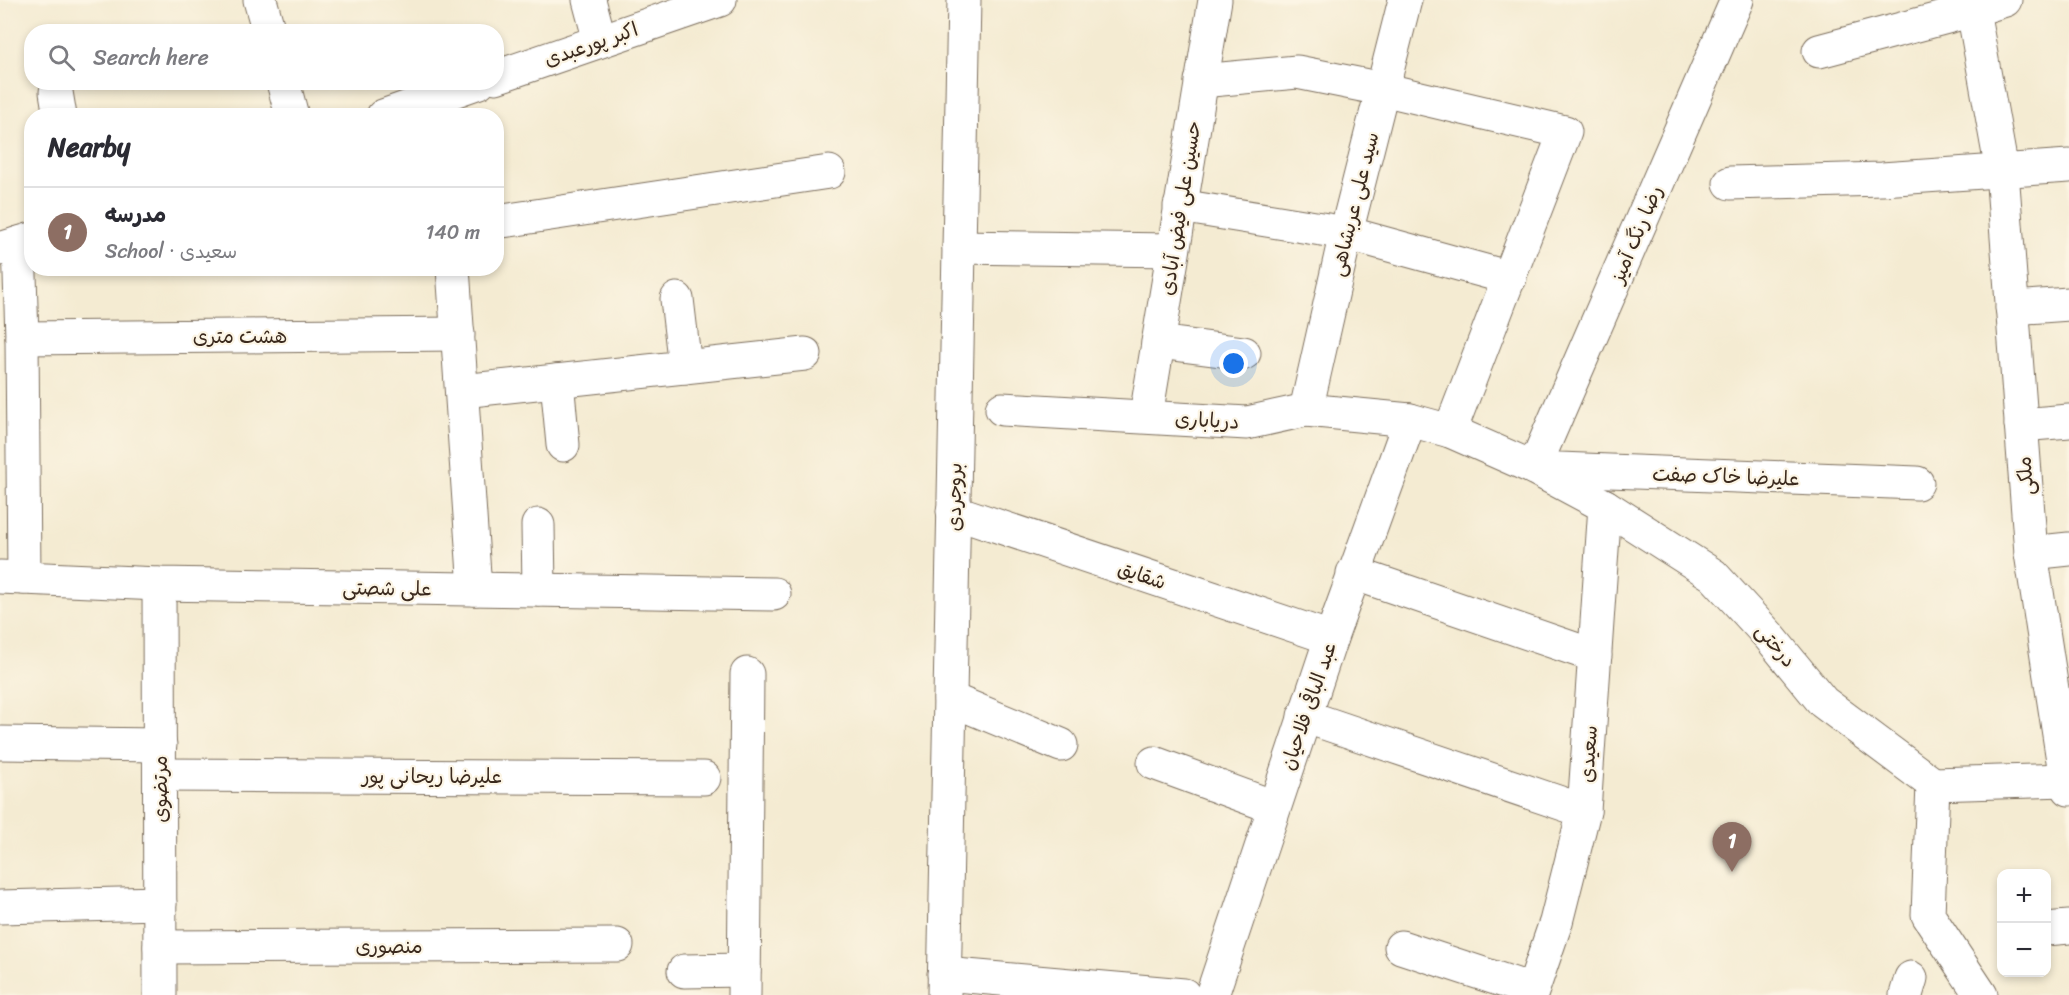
<!DOCTYPE html>
<html lang="en">
<head>
<meta charset="utf-8">
<style>
	body { margin:0; font-family:Sriracha,"Playpen Sans Arabic",sans-serif; background:#f2f2f3; color:#2b2b33 }
	.controls { position:absolute; right:18px; bottom:18px; display:grid; overflow:hidden; border-radius:12px; box-shadow:0 3px 9px #0003 }
	.controls button { width:54px; height:54px; display:grid; place-items:center; padding:0; border:0; border-bottom:2px solid #e1e1e2; background:#fff; color:#2b2b33; font:30px sans-serif }
	.you { position:absolute; left:1234px; top:364px; width:21px; height:21px; margin:-15px; border:4px solid #fff; border-radius:50%; background:#1a73e8; box-shadow:0 0 0 9px #1a73e833 }
	.badge { display:grid; place-items:center; width:39px; height:39px; border-radius:50%; background:#0b8043; color:#fff; font-size:20px; font-weight:700 }
	.pin { position:absolute; translate:-50% -50px; filter:drop-shadow(0 2px 3px #0008) }
	.pin::after { content:''; position:absolute; top:32px; width:21px; height:18px; background:inherit; clip-path:polygon(0 0,100% 0,50% 100%) }
	.list { margin:0; padding:0; list-style:none }
	h2 { display:flex; justify-content:space-between; align-items:center; height:78px; margin:0; padding:0 24px; font-size:26px }
	h2 small { font-size:20px; font-weight:400; color:#7c7c81 }
	.list li { display:grid; grid-template-columns:39px 1fr auto; gap:18px; align-items:center; box-sizing:border-box; height:90px; padding:0 24px; border-top:2px solid #e1e1e2 }
	.list b { display:block; font-size:22px; white-space:nowrap }
	.list p { margin:0; font-size:20px; white-space:nowrap; color:#7c7c81 }
	.list em { font-size:20px; font-style:normal; color:#7c7c81 }
	.icon { flex:none; width:33px; height:33px; fill:none; stroke:currentColor; stroke-width:2; stroke-linecap:round; stroke-linejoin:round }
	.map { position:relative; flex:none; width:2069px; height:995px; overflow:hidden }
	.search { position:absolute; background:#fff; box-shadow:0 3px 9px #0003; left:24px; top:24px; width:480px; height:66px; display:flex; align-items:center; gap:15px; box-sizing:border-box; padding:0 21px; border-radius:24px; color:#7c7c81; font-size:22px }
	.panel { position:absolute; background:#fff; box-shadow:0 3px 9px #0003; left:24px; top:108px; width:480px; height:168px; border-radius:24px }
	.map>svg:first-child { display:block }
	.lines { fill:none; stroke-linecap:round; stroke-linejoin:round }
	.minor-casing { stroke:#7c6e5d; stroke-width:35 }
	.major-casing { stroke:#7c6e5d; stroke-width:35 }
	.minor { stroke:#fff; stroke-width:33 }
	.major { stroke:#fff; stroke-width:33 }
	.labels { text-anchor:middle; stroke-width:4.5; stroke-linejoin:round; paint-order:stroke }
	.street-label { font-size:20px; fill:#3b2a1e; stroke:#fcf5e5 }
</style>
</head>
<body>
<div class="map">
<svg width="2069" height="995" viewBox="0 0 2069 995">
	<rect width="100%" height="100%" fill="#fcf5e5"/>
	<filter id="ink" filterUnits="userSpaceOnUse"><feTurbulence type="fractalNoise" baseFrequency=".0167" numOctaves="2"/><feDisplacementMap in="SourceGraphic" scale="12" xChannelSelector="R" yChannelSelector="G"/><feConvolveMatrix kernelMatrix="1 2 1 2 8 2 1 2 1" color-interpolation-filters="sRGB"/></filter>
	<filter id="wash" filterUnits="userSpaceOnUse"><feTurbulence type="fractalNoise" baseFrequency=".008" numOctaves="4" result="noise"/><feDisplacementMap in="SourceGraphic" scale="24" xChannelSelector="R" yChannelSelector="G"/><feGaussianBlur stdDeviation="1.35" result="paint"/><feColorMatrix in="noise" values="0 0 0 0 0 0 0 0 0 0 0 0 0 0 0 0 0 1.4 0 .05"/><feComposite in="paint" operator="in"/></filter>
	<g filter="url(#wash)">
		<rect width="100%" height="100%" fill="#f4ebd2"/>
	</g>
	<g filter="url(#ink)">
		<g class="lines">
			<defs>
				<g id="minor">
					<polyline points="260,0 269,32"/>
					<polyline points="589,0 600,41"/>
					<polyline points="1737,0 1534,468 1917,483"/>
					<polyline points="1973,10 2002,171 2031,553 2066,780 2069,789"/>
					<polyline points="1819,51 1973,10 2005,0"/>
					<polyline points="1201,81 1297,72 1382,89 1565,132 1450,431"/>
					<polyline points="283,82 292,116"/>
					<polyline points="56,92 60,116"/>
					<polyline points="1730,183 1882,179 2069,166"/>
					<polyline points="1180,206 1346,233 1510,278"/>
					<polyline points="496,222 829,172"/>
					<polyline points="19,243 22,338 24,578"/>
					<polyline points="959,247 1173,250"/>
					<polyline points="453,268 475,589"/>
					<polyline points="677,299 685,367"/>
					<polyline points="2012,308 2069,304"/>
					<polyline points="22,338 458,334"/>
					<polyline points="1158,342 1244,353"/>
					<polyline points="557,381 563,445"/>
					<polyline points="462,391 805,354"/>
					<polyline points="1002,409 1247,423 1306,410 1410,420 1450,431 1534,468 1605,506 1713,575 1769,636 1823,702 1933,784 1928,915 1981,995"/>
					<polyline points="1306,410 1346,233 1405,0"/>
					<polyline points="1146,416 1215,0"/>
					<polyline points="2021,425 2069,421"/>
					<polyline points="953,511 1331,638"/>
					<polyline points="538,525 539,590"/>
					<polyline points="2031,553 2069,549"/>
					<polyline points="1353,573 1595,656"/>
					<polyline points="0,577 159,584 774,594"/>
					<polyline points="159,584 160,995"/>
					<polyline points="950,699 1061,745"/>
					<polyline points="1304,716 1584,811"/>
					<polyline points="0,743 160,745"/>
					<polyline points="1154,763 1274,807"/>
					<polyline points="160,775 704,778"/>
					<polyline points="1933,784 2066,780"/>
					<polyline points="0,907 160,903"/>
					<polyline points="2046,929 2069,927"/>
					<polyline points="160,947 617,945"/>
					<polyline points="1401,947 1532,990"/>
					<polyline points="684,971 744,970"/>
					<polyline points="944,974 1184,995"/>
					<polyline points="744,995 747,674"/>
					<polyline points="944,995 964,0"/>
					<polyline points="1212,995 1331,638 1410,420"/>
					<polyline points="1531,995 1556,922 1584,811 1605,506"/>
					<polyline points="1906,995 1911,978"/>
				</g>
				<g id="major">
					<polyline points="496,77 720,0"/>
					<polyline points="383,116 479,82"/>
					<polyline points="0,249 32,239"/>
				</g>
			</defs>
			<use href="#minor" class="minor-casing"/>
			<use href="#major" class="major-casing"/>
			<use href="#minor" class="minor"/>
			<use href="#major" class="major"/>
		</g>
	</g>
	<g class="labels">
		<g class="street-label">
			<text transform="translate(591 44) rotate(-19)" y="7">اکبر پورعبدی</text>
			<text transform="translate(1354 204) rotate(-76)" y="7">سید علی عربشاهی</text>
			<text transform="translate(1180 208) rotate(-81)" y="7">حسین علی فیض آبادی</text>
			<text transform="translate(1636 234) rotate(-67)" y="7">رضا رنگ آمیز</text>
			<text x="240" y="343">هشت متری</text>
			<text transform="translate(1207 420) rotate(3)" y="7">دریاباری</text>
			<text transform="translate(1726 476) rotate(2)" y="7">علیرضا خاک صفت</text>
			<text transform="translate(2025 476) rotate(-95)" y="7">ملکی</text>
			<text transform="translate(954 497) rotate(-89)" y="7">بروجردی</text>
			<text transform="translate(1142 575) rotate(19)" y="7">شقایق</text>
			<text transform="translate(387 588) rotate(1)" y="7">علی شصتی</text>
			<text transform="translate(1776 645) rotate(50)" y="7">درختی</text>
			<text transform="translate(1308 706) rotate(-71)" y="7">عبد الباقی فلاحیان</text>
			<text transform="translate(1588 754) rotate(-86)" y="7">سعیدی</text>
			<text x="432" y="783">علیرضا ریحانی پور</text>
			<text transform="translate(160 789) rotate(-90)" y="7">مرتضوی</text>
			<text x="389" y="953">منصوری</text>
		</g>
	</g>
</svg>
<div class="controls">
<button>+</button>
<button>−</button>
</div>
<div class="you"></div>
<div class="pin badge" style="left:1732px;top:872px;background:#8d6e63">1</div>
<div class="search"><svg class="icon" aria-label="search" viewBox="0 0 24 24"><circle cx="10" cy="10" r="6"/><path d="M15 15l6 6"/></svg>Search here</div>
<section class="panel">
<h2>Nearby<small></small></h2>
<ul class="list">
<li><span class="badge" style="background:#8d6e63">1</span><div><b>مدرسه</b><p>School · سعیدی</p></div><em>140 m</em></li>
</ul>
</section>
</div>
</body>
</html>
